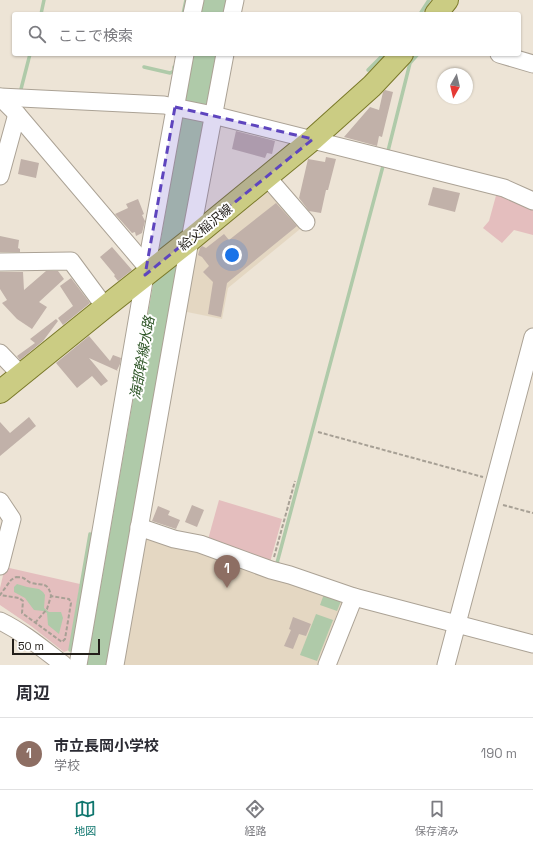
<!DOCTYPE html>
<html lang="ja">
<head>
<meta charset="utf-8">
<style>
	body { margin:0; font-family:"Space Grotesk","Noto Sans JP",sans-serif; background:#f2f2f3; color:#2b2b33 }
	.compass { position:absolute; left:437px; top:68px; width:36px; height:36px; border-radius:50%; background:#fff; box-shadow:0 1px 3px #0004; rotate:188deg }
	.scale { position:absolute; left:12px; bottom:10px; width:88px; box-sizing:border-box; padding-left:4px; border:2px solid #231f1a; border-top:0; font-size:11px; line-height:14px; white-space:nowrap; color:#231f1a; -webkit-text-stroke:3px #fff; paint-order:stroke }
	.you { position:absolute; left:232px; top:255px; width:14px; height:14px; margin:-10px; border:3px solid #fff; border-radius:50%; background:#1a73e8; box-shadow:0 0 0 6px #1a73e833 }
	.badge { display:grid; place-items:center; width:26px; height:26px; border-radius:50%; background:#0f766e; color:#fff; font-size:13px; font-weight:700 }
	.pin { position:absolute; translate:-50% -33px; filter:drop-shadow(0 1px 2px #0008) }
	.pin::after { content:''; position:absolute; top:21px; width:14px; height:12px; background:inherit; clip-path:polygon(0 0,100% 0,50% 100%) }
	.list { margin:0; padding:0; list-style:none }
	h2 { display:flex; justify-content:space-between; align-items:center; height:52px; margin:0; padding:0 16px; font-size:17px }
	h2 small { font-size:13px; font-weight:400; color:#7c7c81 }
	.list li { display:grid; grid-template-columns:26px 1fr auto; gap:12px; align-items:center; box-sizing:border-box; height:72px; padding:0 16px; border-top:1px solid #e1e1e2 }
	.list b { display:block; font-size:15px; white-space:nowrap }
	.list p { margin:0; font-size:13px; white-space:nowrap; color:#7c7c81 }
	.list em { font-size:13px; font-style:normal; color:#7c7c81 }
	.icon { flex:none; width:22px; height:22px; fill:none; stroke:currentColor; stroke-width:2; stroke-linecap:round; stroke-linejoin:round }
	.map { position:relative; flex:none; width:533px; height:665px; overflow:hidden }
	.search { position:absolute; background:#fff; box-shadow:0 1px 3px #0004; left:12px; right:12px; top:12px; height:44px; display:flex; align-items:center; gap:10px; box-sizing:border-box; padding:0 14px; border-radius:4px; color:#7c7c81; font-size:15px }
	.sheet { height:124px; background:#fff }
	nav { display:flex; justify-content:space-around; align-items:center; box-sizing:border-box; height:56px; border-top:1px solid #e1e1e2; background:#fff; font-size:11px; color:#7c7c81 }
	nav a { display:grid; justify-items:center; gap:2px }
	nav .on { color:#0f766e }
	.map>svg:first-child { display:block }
	.built { fill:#e4d7c2 }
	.green { fill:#e4bebe }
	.water { fill:#afcaa9 }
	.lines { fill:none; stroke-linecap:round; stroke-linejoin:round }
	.stream { stroke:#afcaa9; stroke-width:3.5 }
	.building { fill:#c1b1a9 }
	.minor-casing { stroke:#aba295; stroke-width:19 }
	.major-casing { stroke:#7a7929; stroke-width:24 }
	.path { stroke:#a7a095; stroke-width:2; stroke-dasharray:4 2; stroke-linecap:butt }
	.minor { stroke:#fff; stroke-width:17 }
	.major { stroke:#cbcc83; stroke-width:22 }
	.marked { fill:#5e45be; fill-opacity:0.2; stroke:#5e45be; stroke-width:3; stroke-dasharray:8 5; stroke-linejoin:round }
	.labels { text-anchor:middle; stroke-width:4; stroke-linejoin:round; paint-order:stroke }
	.street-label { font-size:13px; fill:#231f1a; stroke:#fff }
	.water-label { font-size:14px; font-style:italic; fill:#31582a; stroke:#fff }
</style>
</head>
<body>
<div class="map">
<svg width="533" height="665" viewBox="0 0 533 665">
	<rect width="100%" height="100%" fill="#ede4d6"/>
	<g class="built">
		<polygon points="270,185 305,225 228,288 222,319 182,311 194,247"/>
		<polygon points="144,532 348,599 322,665 118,665"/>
	</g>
	<g class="green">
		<polygon points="497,192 533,208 533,235 514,230 502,243 483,228 489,221"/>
		<polygon points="219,500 282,519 269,566 207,543"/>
		<polygon points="5,567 80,584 69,650 64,652 31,626 0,605 0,588"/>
	</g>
	<g class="water">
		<polygon points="203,0 226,0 224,14 200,14"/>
		<polygon points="193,54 217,54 109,665 87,665"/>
		<polygon points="17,584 27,587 39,589 43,592 45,595 44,608 49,612 61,612 63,618 59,634 48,625 47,613 43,611 34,610 25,598 14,592 14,587"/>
		<polygon points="324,594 341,601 337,611 320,605"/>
		<polygon points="316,614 333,620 317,661 300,655"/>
	</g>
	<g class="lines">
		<g class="stream">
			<polyline points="41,14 44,0"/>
			<polyline points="183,14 186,0"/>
			<polyline points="420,14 429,0"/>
			<polyline points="144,67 170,73 174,71 174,67"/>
			<polyline points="368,70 384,54"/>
			<polyline points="21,89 30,54"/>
			<polyline points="388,151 410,63 418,54"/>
			<polyline points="280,565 277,563 383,166"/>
			<polyline points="70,650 90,534"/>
		</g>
	</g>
	<g class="building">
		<polygon points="385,90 393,92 382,137 379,136 377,146 344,137 370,107 379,110 383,92"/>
		<polygon points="236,131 275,141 272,154 267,153 265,158 232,149"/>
		<polygon points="326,157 336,159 328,190 326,190 321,213 309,211 299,198 308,159 325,162"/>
		<polygon points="21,159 39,163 36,178 18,174"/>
		<polygon points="433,187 460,193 455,212 428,205"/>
		<polygon points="138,199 144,214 142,215 145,221 142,233 136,236 135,232 132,233 115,214 128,208 126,204"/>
		<polygon points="276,203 297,226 227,283 221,317 208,314 213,282 203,272 209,266 202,257 198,255 200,248 202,246 206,248 224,234 229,240"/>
		<polygon points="0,236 19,240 18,248 20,249 20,252 0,252"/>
		<polygon points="112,247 132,270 118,281 114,276 115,275 100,257"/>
		<polygon points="46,271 58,271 64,279 39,302 47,307 32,329 17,319 2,303 7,300 0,289 0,272 23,272 24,290"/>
		<polygon points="71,278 90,303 63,325 58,318 73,306 60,286"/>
		<polygon points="56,319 58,321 43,341 20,360 17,356 35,343 30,339"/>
		<polygon points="89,336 110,361 113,355 121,358 120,364 117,370 118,371 89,358 108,381 101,386 92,376 77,388 56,363"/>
		<polygon points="29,417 36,426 0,456 0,422 10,433"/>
		<polygon points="192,505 204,510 197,527 185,522"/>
		<polygon points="158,506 170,511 168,515 180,520 176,529 152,521"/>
		<polygon points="293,617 311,624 306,636 299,634 293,649 284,646 291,630 289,629"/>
	</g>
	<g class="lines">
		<defs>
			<g id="minor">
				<polyline points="192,14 195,0"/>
				<polyline points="232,14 235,0"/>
				<polyline points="499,54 533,64"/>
				<polyline points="0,97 164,105 213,115 504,188 533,201"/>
				<polyline points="0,97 17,114 147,267"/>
				<polyline points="0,176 17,114"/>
				<polyline points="267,177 306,222"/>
				<polyline points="0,262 71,261 105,307"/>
				<polyline points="0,353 21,375"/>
				<polyline points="0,501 12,519 0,566"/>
				<polyline points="139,527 174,539 200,544 271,570 290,575 354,597 533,644"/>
				<path d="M 0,621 C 23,632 43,649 64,665"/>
				<polyline points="78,665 145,275 185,54"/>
				<polyline points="115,665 190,240 225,54"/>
				<polyline points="327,665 354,597"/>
				<polyline points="446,665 533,337"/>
			</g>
			<g id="major">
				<polyline points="436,14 447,0"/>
				<polyline points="0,392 105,307 190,240 313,139 372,86 402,54"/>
			</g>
		</defs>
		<use href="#minor" class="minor-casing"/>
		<use href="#major" class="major-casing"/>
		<g class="path">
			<polyline points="318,432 483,477"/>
			<polyline points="503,505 533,513"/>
			<polyline points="274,557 295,481"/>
			<path d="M 16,577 C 17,577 23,577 23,578 C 26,579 28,582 31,583 C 43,586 48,581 51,596 L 69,599 L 71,603 L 65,639 L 62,642 L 22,613 L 23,601 L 19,598 L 0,595 L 11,580 Z"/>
			<polyline points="35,623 47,609 51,596"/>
		</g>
		<use href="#minor" class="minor"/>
		<use href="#major" class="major"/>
	</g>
	<path class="marked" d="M 175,107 L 313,139 L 145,275 Z"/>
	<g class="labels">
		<g class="street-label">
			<text transform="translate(205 227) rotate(-39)" y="5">給父稲沢線</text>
		</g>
		<g class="water-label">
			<text transform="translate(142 358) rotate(-80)" y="5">海部幹線水路</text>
		</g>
	</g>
</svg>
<svg class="compass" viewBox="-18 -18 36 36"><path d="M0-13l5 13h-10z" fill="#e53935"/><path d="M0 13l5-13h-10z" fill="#7c7c81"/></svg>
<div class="scale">50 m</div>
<div class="you"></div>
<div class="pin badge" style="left:227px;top:588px;background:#8d6e63">1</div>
<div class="search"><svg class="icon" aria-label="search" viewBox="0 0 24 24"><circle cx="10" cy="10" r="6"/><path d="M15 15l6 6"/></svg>ここで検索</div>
</div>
<section class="sheet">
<h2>周辺<small></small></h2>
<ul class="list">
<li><span class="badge" style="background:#8d6e63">1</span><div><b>市立長岡小学校</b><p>学校</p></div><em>190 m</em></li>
</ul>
</section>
<nav>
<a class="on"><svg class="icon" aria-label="map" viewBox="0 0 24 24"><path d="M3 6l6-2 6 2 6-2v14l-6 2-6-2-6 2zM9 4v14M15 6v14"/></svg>地図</a>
<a><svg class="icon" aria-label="directions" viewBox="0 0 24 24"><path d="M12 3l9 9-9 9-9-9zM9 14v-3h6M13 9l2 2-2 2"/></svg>経路</a>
<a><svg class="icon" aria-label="saved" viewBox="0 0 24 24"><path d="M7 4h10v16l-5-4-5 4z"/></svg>保存済み</a>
</nav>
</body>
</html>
